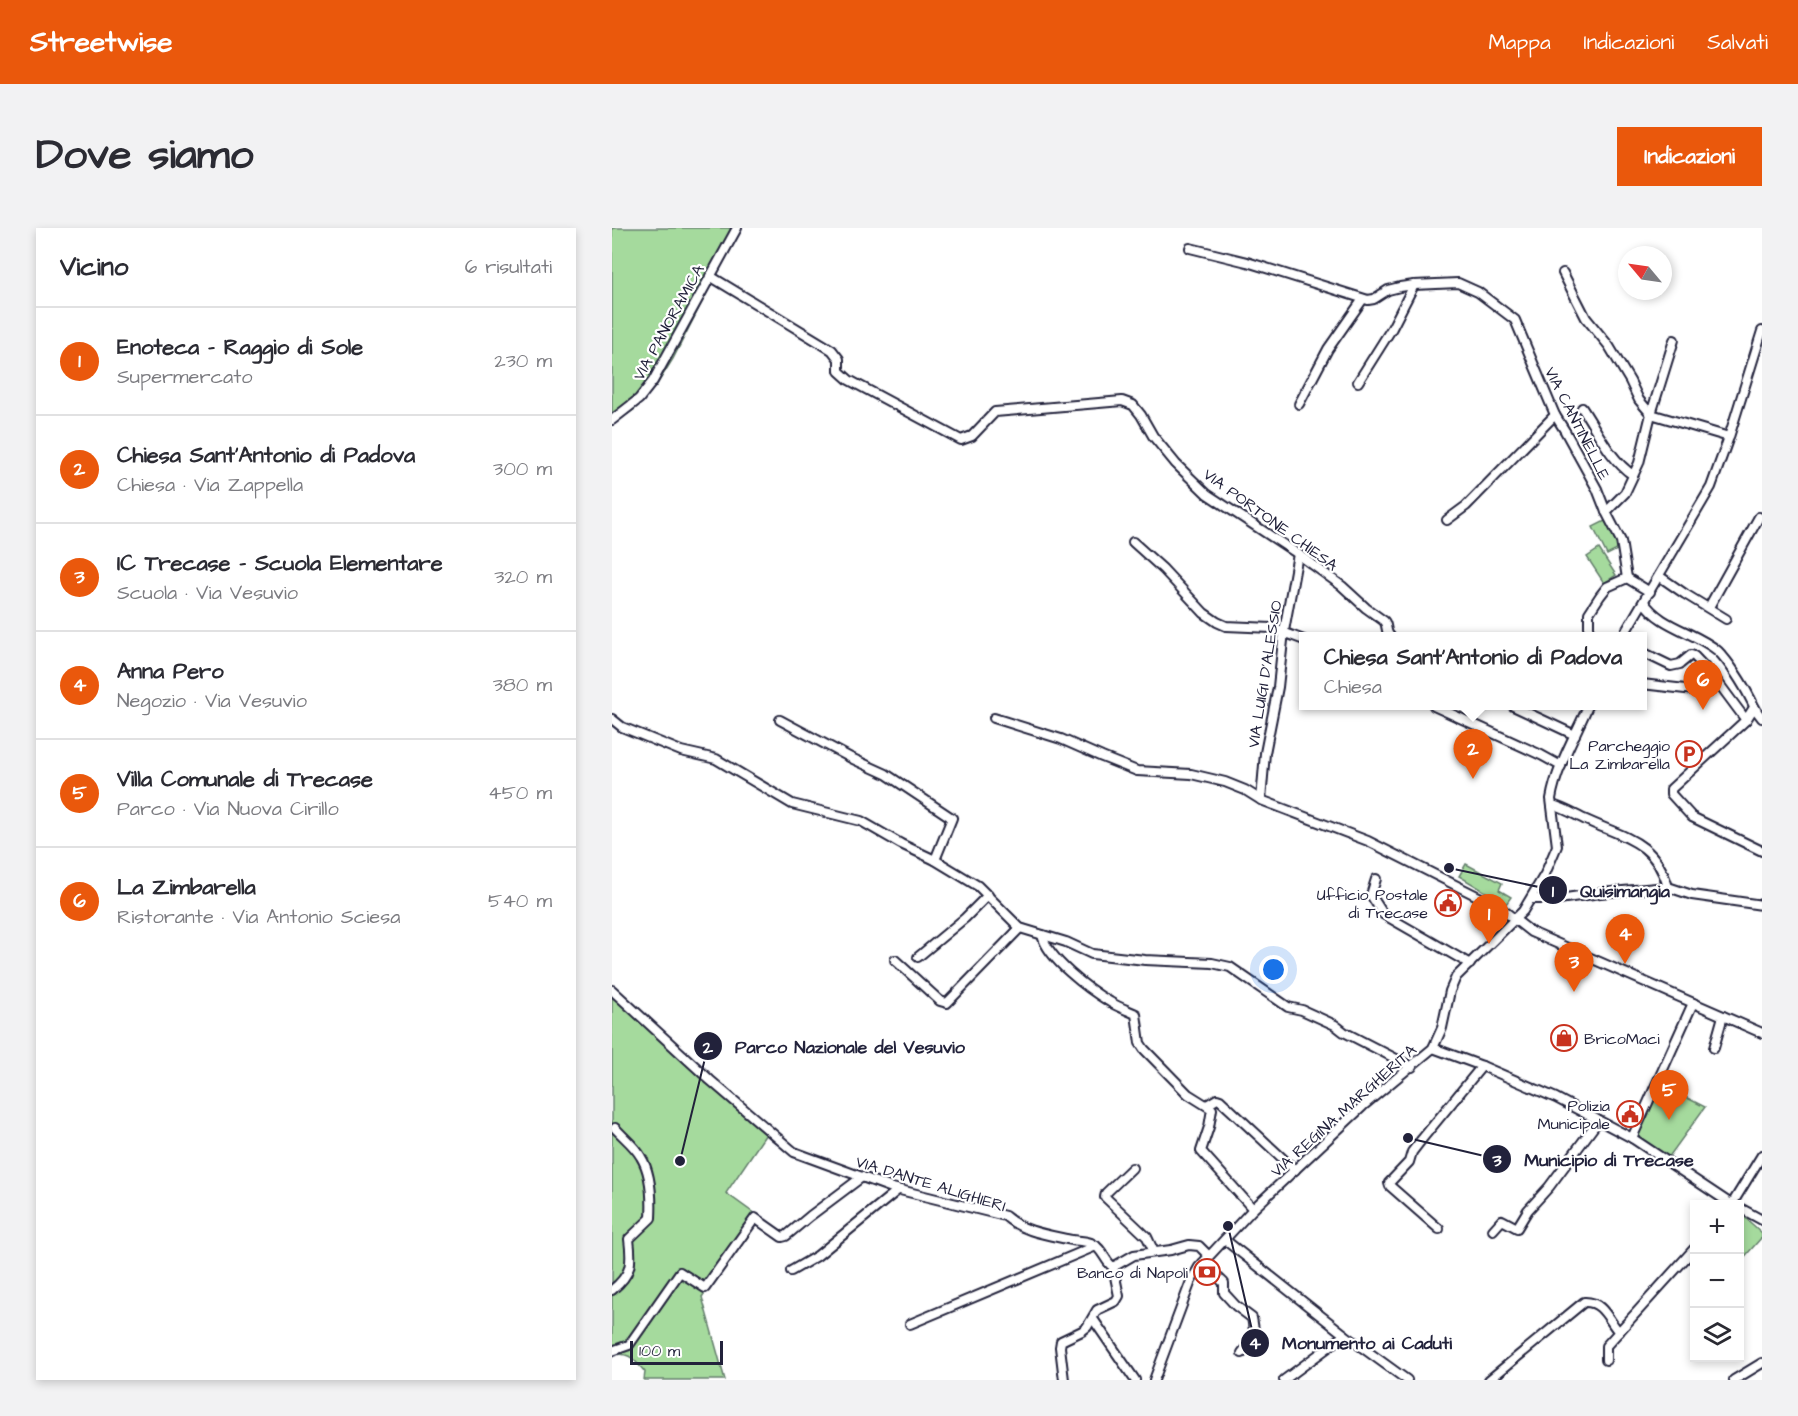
<!DOCTYPE html>
<html lang="it">
<head>
<meta charset="utf-8">
<style>
	body { margin:0; font-family:"Architects Daughter",sans-serif; background:#f2f2f3; color:#2b2b33 }
	.controls { position:absolute; right:18px; bottom:18px; display:grid; overflow:hidden; border-radius:0px; box-shadow:0 3px 9px #0003 }
	.controls button { width:54px; height:54px; display:grid; place-items:center; padding:0; border:0; border-bottom:2px solid #e1e1e2; background:#fff; color:#2b2b33; font:30px sans-serif }
	.compass { position:absolute; left:1006px; top:18px; width:54px; height:54px; border-radius:50%; background:#fff; box-shadow:0 3px 9px #0003; rotate:299deg }
	.scale { position:absolute; left:18px; bottom:15px; width:93px; box-sizing:border-box; padding-left:6px; border:3px solid #22223b; border-top:0; font-size:16px; line-height:21px; white-space:nowrap; color:#22223b; -webkit-text-stroke:4px #fff; paint-order:stroke }
	.you { position:absolute; left:662px; top:742px; width:21px; height:21px; margin:-15px; border:4px solid #fff; border-radius:50%; background:#1a73e8; box-shadow:0 0 0 9px #1a73e833 }
	.badge { display:grid; place-items:center; width:39px; height:39px; border-radius:50%; background:#ea580c; color:#fff; font-size:20px; font-weight:700 }
	.pin { position:absolute; translate:-50% -50px; filter:drop-shadow(0 2px 3px #0008) }
	.pin::after { content:''; position:absolute; top:32px; width:21px; height:18px; background:inherit; clip-path:polygon(0 0,100% 0,50% 100%) }
	.popup { position:absolute; left:687px; top:404px; width:348px; height:78px; box-sizing:border-box; display:grid; place-content:center; border-radius:0px; background:#fff; filter:drop-shadow(0 2px 4px #0005); font-size:20px; white-space:nowrap; color:#7c7c81 }
	.popup b { font-size:22px; color:#2b2b33 }
	.popup::after { content:''; position:absolute; left:50%; top:100%; margin-left:-12px; border:12px solid transparent; border-top-color:#fff }
	.list { margin:0; padding:0; list-style:none }
	h2 { display:flex; justify-content:space-between; align-items:center; height:78px; margin:0; padding:0 24px; font-size:26px }
	h2 small { font-size:20px; font-weight:400; color:#7c7c81 }
	.list li { display:grid; grid-template-columns:39px 1fr auto; gap:18px; align-items:center; box-sizing:border-box; height:108px; padding:0 24px; border-top:2px solid #e1e1e2 }
	.list b { display:block; font-size:22px; white-space:nowrap }
	.list p { margin:0; font-size:20px; white-space:nowrap; color:#7c7c81 }
	.list em { font-size:20px; font-style:normal; color:#7c7c81 }
	.icon { flex:none; width:33px; height:33px; fill:none; stroke:currentColor; stroke-width:2; stroke-linecap:round; stroke-linejoin:round }
	.map { position:relative; flex:none; width:1150px; height:1152px; overflow:hidden; border-radius:0px }
	header { display:flex; align-items:center; gap:36px; box-sizing:border-box; height:84px; padding:0 30px; background:#ea580c; color:#fff }
	header strong { font-size:28px }
	nav { display:flex; gap:33px; margin-inline-start:auto; font-size:21px }
	.intro { display:flex; align-items:center; justify-content:space-between; box-sizing:border-box; height:144px; padding:0 36px }
	h1 { margin:0; font-size:42px }
	.button { padding:15px 27px; border-radius:0px; background:#ea580c; color:#fff; font-size:21px; font-weight:700 }
	main { display:flex; gap:36px; padding:0 36px }
	aside { flex:1; background:#fff; border-radius:0px; box-shadow:0 3px 9px #0003 }
	.map>svg:first-child { display:block }
	.green { fill:#a5da9d; stroke:#647e6c; stroke-width:1.5 }
	.lines { fill:none; stroke-linecap:round; stroke-linejoin:round }
	.minor-casing { stroke:#22223b; stroke-width:12 }
	.minor { stroke:#fff; stroke-width:8 }
	.labels { text-anchor:middle; stroke-width:4.5; stroke-linejoin:round; paint-order:stroke }
	.street-label { font-size:16px; fill:#22223b; stroke:#fff }
	.poi-label { font-size:16px; fill:#22223b; stroke:#fff; text-anchor:end }
	.leader { fill:none; stroke:#22223b; stroke-width:2 }
	.callout-dot { fill:#22223b; stroke:#fff; stroke-width:2 }
	.mark-label { font-size:18px; text-anchor:middle; font-weight:bold; fill:#fff }
	.callout-label { font-size:18px; text-anchor:middle; font-weight:bold; fill:#22223b; stroke:#fff; stroke-width:4.5; stroke-linejoin:round; paint-order:stroke }
</style>
</head>
<body>
<header>
<strong>Streetwise</strong>
<nav><a>Mappa</a><a>Indicazioni</a><a>Salvati</a></nav>
</header>
<div class="intro"><h1>Dove siamo</h1><a class="button">Indicazioni</a></div>
<main>
<aside>
<h2>Vicino<small>6 risultati</small></h2>
<ul class="list">
<li><span class="badge">1</span><div><b>Enoteca - Raggio di Sole</b><p>Supermercato</p></div><em>230 m</em></li>
<li><span class="badge">2</span><div><b>Chiesa Sant'Antonio di Padova</b><p>Chiesa · Via Zappella</p></div><em>300 m</em></li>
<li><span class="badge">3</span><div><b>IC Trecase - Scuola Elementare</b><p>Scuola · Via Vesuvio</p></div><em>320 m</em></li>
<li><span class="badge">4</span><div><b>Anna Pero</b><p>Negozio · Via Vesuvio</p></div><em>380 m</em></li>
<li><span class="badge">5</span><div><b>Villa Comunale di Trecase</b><p>Parco · Via Nuova Cirillo</p></div><em>450 m</em></li>
<li><span class="badge">6</span><div><b>La Zimbarella</b><p>Ristorante · Via Antonio Sciesa</p></div><em>540 m</em></li>
</ul>
</aside>
<div class="map">
<svg width="1150" height="1152" viewBox="0 0 1150 1152">
	<rect width="100%" height="100%" fill="#fff"/>
	<filter id="ink" filterUnits="userSpaceOnUse"><feTurbulence type="fractalNoise" baseFrequency=".0167" numOctaves="2"/><feDisplacementMap in="SourceGraphic" scale="12" xChannelSelector="R" yChannelSelector="G"/><feConvolveMatrix kernelMatrix="1 2 1 2 8 2 1 2 1" color-interpolation-filters="sRGB"/></filter>
	<g filter="url(#ink)">
		<g class="green">
			<polygon points="0,0 128,0 61,131 44,158 23,181 0,197"/>
			<polygon points="995,292 1009,320 995,327 981,299"/>
			<polygon points="987,321 1004,347 992,355 975,329"/>
			<polygon points="854,636 890,655 887,662 899,669 894,676 847,648"/>
			<path d="M 0,758 L 158,900 L 114,965 L 147,989 L 90,1069 L 113,1152 L 32,1152 L 33,1144 C 21,1131 19,1124 0,1127 Z"/>
			<polygon points="1048,856 1093,879 1056,930 1023,909"/>
			<polygon points="1129,986 1150,1005 1150,1009 1128,1034 1128,988"/>
		</g>
		<g class="lines">
			<defs>
				<g id="minor">
					<polyline points="578,20 635,34 756,72 762,71 776,62 788,59 802,57 846,55 866,64 903,92 943,187 953,203 985,261 994,284 1009,313 1015,350"/>
					<polyline points="951,45 974,90 997,118 1018,153 1027,172 1039,186"/>
					<path d="M 98,48 L 220,122 L 227,131 L 227,143 L 237,152 L 349,212 L 360,208 L 383,184 L 510,173 L 521,177 L 529,187 L 541,208 L 564,236 L 595,266 L 686,326 L 730,358 L 754,380 L 772,393 C 776,398 773,404 778,408"/>
					<polyline points="746,154 780,100 802,57"/>
					<polyline points="687,176 716,121 751,71"/>
					<path d="M 970,180 C 985,202 998,232 1021,247"/>
					<polyline points="1039,186 1062,112"/>
					<polyline points="0,192 27,171 41,153 125,0"/>
					<polyline points="994,284 1013,265 1027,235 1039,186 1117,209"/>
					<polyline points="835,292 854,278 943,187"/>
					<polyline points="521,314 551,341 592,385 605,394 614,398 660,400 692,412"/>
					<polyline points="1047,348 1073,366 1114,391"/>
					<path d="M 1032,374 C 1048,399 1084,404 1106,423 C 1117,434 1131,456 1138,470 C 1143,479 1142,481 1150,490"/>
					<polyline points="1097,379 1147,289"/>
					<polyline points="977,408 977,385 988,368 995,359 1015,350 1038,364"/>
					<polyline points="1011,408 1099,259 1117,209 1150,103"/>
					<polyline points="1030,424 1059,438 1068,436 1079,427 1082,428 1102,449 1134,492"/>
					<polyline points="1030,456 1082,462"/>
					<polyline points="822,478 929,527 949,538"/>
					<polyline points="901,478 963,507"/>
					<polyline points="1141,481 1134,492 1059,561 1059,566 1080,589 1150,623"/>
					<polyline points="382,490 449,511 490,529 525,543 579,546 613,554 633,562 649,572 756,613 887,679 919,704 1150,805"/>
					<polyline points="0,491 10,499 69,523 104,531 180,576 249,593 289,616 323,632 366,658 408,700 454,714 480,726 533,732 600,735 618,739 676,779 690,782 723,797 732,804 800,839"/>
					<polyline points="168,492 239,530 274,546 340,590 323,632"/>
					<polyline points="649,572 653,525 666,459 672,403 686,326"/>
					<path d="M 940,577 C 952,580 963,587 974,592 C 1013,610 1043,613 1056,659"/>
					<polyline points="764,651 759,667 771,686 858,736"/>
					<polyline points="920,671 947,671 988,665 1056,659 1080,667 1150,677"/>
					<path d="M 430,707 C 436,731 476,761 498,774 C 506,779 515,782 524,786 L 528,815 L 532,821 L 576,866 L 600,881 L 597,899 L 589,923 L 641,981"/>
					<polyline points="306,729 353,690 376,667"/>
					<polyline points="283,732 328,773 335,775 408,700"/>
					<path d="M 0,762 L 98,852 L 182,924 L 280,960 L 393,988 C 411,1004 437,1007 460,1012 C 466,1013 473,1013 479,1015 C 491,1020 492,1033 501,1039"/>
					<polyline points="821,820 870,838 944,870 1020,910 1119,976"/>
					<polyline points="1102,820 1111,788"/>
					<polyline points="595,877 605,871 608,872 683,942"/>
					<polyline points="1020,910 1081,775"/>
					<polyline points="520,940 494,965 493,969 535,1009 542,1024"/>
					<polyline points="1120,976 1150,927"/>
					<polyline points="1128,980 1150,992"/>
					<polyline points="827,1001 778,958 777,955 797,934 800,924 810,911 870,838"/>
					<polyline points="881,1002 890,992 905,1000 916,982 937,959 986,893"/>
					<polyline points="613,1012 733,1107 795,1152"/>
					<path d="M 591,1035 L 612,1055 L 612,1065 L 624,1078 L 640,1090 C 644,1110 643,1108 630,1125"/>
					<polyline points="501,1039 522,1027 559,1022 577,1017 587,1018 597,1028"/>
					<polyline points="179,1043 205,1028 286,962"/>
					<path d="M 0,1062 C 20,1046 20,1035 17,1011 L 39,990 C 40,971 39,945 29,929 C 23,918 11,909 3,900"/>
					<polyline points="481,1091 523,1152"/>
					<polyline points="298,1096 484,1018"/>
					<polyline points="0,1123 17,1117 68,1044 93,1060 143,990 170,1009 174,1008 198,988 250,949"/>
					<polyline points="994,1132 994,1118 1082,1021"/>
					<polyline points="452,1152 448,1119 449,1113 470,1103 475,1099 485,1082 504,1073 507,1068 501,1039"/>
					<path d="M 542,1152 L 579,1053 L 587,1039 L 641,981 L 751,878 L 821,820 L 830,800 L 838,763 L 844,749 L 911,683 L 933,646 L 945,618 L 939,571 C 944,540 964,506 976,478"/>
					<polyline points="672,1152 733,1107"/>
					<path d="M 877,1152 L 972,1074 C 991,1073 996,1092 1007,1104"/>
					<polyline points="1122,1152 1150,1135"/>
				</g>
			</defs>
			<use href="#minor" class="minor-casing"/>
			<use href="#minor" class="minor"/>
		</g>
	</g>
	<defs>
		<symbol id="parking-ring" viewBox="-11 -11 22 22"><circle r="9.5" fill="#fff" stroke="#c8321e" stroke-width="1.5"/><path d="M-3.5-5.5H1a3.5 3.5 0 0 1 0 7H-1V5.5H-3.5ZM-1-3.4V-.6H.8a1.4 1.4 0 0 0 0-2.8Z" fill="#c8321e"/></symbol>
		<symbol id="civic-ring" viewBox="-11 -11 22 22"><circle r="9.5" fill="#fff" stroke="#c8321e" stroke-width="1.5"/><path d="M-.6-6.5H3V-4.5H.6V-3L4-1V1h2V6H-6V1h2V-1L-.6-3ZM-1.2 2.5V6h2.4V2.5Z" fill="#c8321e"/></symbol>
		<symbol id="shop-ring" viewBox="-11 -11 22 22"><circle r="9.5" fill="#fff" stroke="#c8321e" stroke-width="1.5"/><path d="M-5-2.5h2.3a2.7 3.5 0 0 1 5.4 0H5L5.5 6h-11ZM-1.5-2.5h3a1.5 2.3 0 0 0-3 0Z" fill="#c8321e"/></symbol>
		<symbol id="bank-ring" viewBox="-11 -11 22 22"><circle r="9.5" fill="#fff" stroke="#c8321e" stroke-width="1.5"/><path d="M-6-4H6V4H-6ZM0-2.3a2.3 2.3 0 1 0 0 4.6a2.3 2.3 0 1 0 0-4.6Z" fill="#c8321e"/></symbol>
	</defs>
	<g fill-rule="evenodd">
		<use href="#parking-ring" x="1062" y="511" width="30" height="30"/>
		<use href="#civic-ring" x="821" y="660" width="30" height="30"/>
		<use href="#shop-ring" x="937" y="795" width="30" height="30"/>
		<use href="#civic-ring" x="1003" y="871" width="30" height="30"/>
		<use href="#bank-ring" x="580" y="1029" width="30" height="30"/>
	</g>
	<g class="labels">
		<g class="street-label">
			<text transform="translate(56 94) rotate(-61)" y="6">VIA PANORAMICA</text>
			<text transform="translate(966 195) rotate(63)" y="6">VIA CANTINELLE</text>
			<text transform="translate(659 291) rotate(36)" y="6">VIA PORTONE CHIESA</text>
			<text transform="translate(652 446) rotate(-81)" y="6">VIA LUIGI D'ALESSIO</text>
			<text transform="translate(731 882) rotate(-42)" y="6">VIA REGINA MARGHERITA</text>
			<text transform="translate(319 955) rotate(17)" y="6">VIA DANTE ALIGHIERI</text>
		</g>
		<g class="poi-label">
			<text x="1058" y="523">Parcheggio<tspan x="1058" dy="18">La Zimbarella</tspan></text>
			<text x="816" y="672">Ufficio Postale<tspan x="816" dy="18">di Trecase</tspan></text>
			<text x="972" y="816" text-anchor="start">BricoMaci</text>
			<text x="998" y="883">Polizia<tspan x="998" dy="18">Municipale</tspan></text>
			<text x="576" y="1050">Banco di Napoli</text>
		</g>
	</g>
	<path class="leader" d="M837 640L941 662M68 933L96 818M796 910L885 931M616 998L643 1115"/>
	<g class="callout-dot">
		<circle cx="837" cy="640" r="6"/>
		<circle cx="68" cy="933" r="6"/>
		<circle cx="796" cy="910" r="6"/>
		<circle cx="616" cy="998" r="6"/>
		<circle cx="941" cy="662" r="15"/>
		<circle cx="96" cy="818" r="15"/>
		<circle cx="885" cy="931" r="15"/>
		<circle cx="643" cy="1115" r="15"/>
	</g>
	<g class="mark-label">
		<text x="941" y="669">1</text>
		<text x="96" y="825">2</text>
		<text x="885" y="938">3</text>
		<text x="643" y="1121">4</text>
	</g>
	<g class="callout-label">
		<text x="1013" y="669">Quisimangia</text>
		<text x="238" y="825">Parco Nazionale del Vesuvio</text>
		<text x="997" y="938">Municipio di Trecase</text>
		<text x="755" y="1121">Monumento ai Caduti</text>
	</g>
</svg>
<div class="controls">
<button>+</button>
<button>−</button>
<button><svg class="icon" aria-label="layers" viewBox="0 0 24 24"><path d="M12 4l9 5-9 5-9-5zM3 14l9 5 9-5"/></svg></button>
</div>
<svg class="compass" viewBox="-18 -18 36 36"><path d="M0-13l5 13h-10z" fill="#e53935"/><path d="M0 13l5-13h-10z" fill="#7c7c81"/></svg>
<div class="scale">100 m</div>
<div class="you"></div>
<div class="pin badge" style="left:877px;top:716px">1</div>
<div class="pin badge" style="left:861px;top:551px">2</div>
<div class="popup"><b>Chiesa Sant'Antonio di Padova</b>Chiesa</div>
<div class="pin badge" style="left:962px;top:764px">3</div>
<div class="pin badge" style="left:1013px;top:736px">4</div>
<div class="pin badge" style="left:1057px;top:892px">5</div>
<div class="pin badge" style="left:1091px;top:482px">6</div>
</div>
</main>
</body>
</html>
